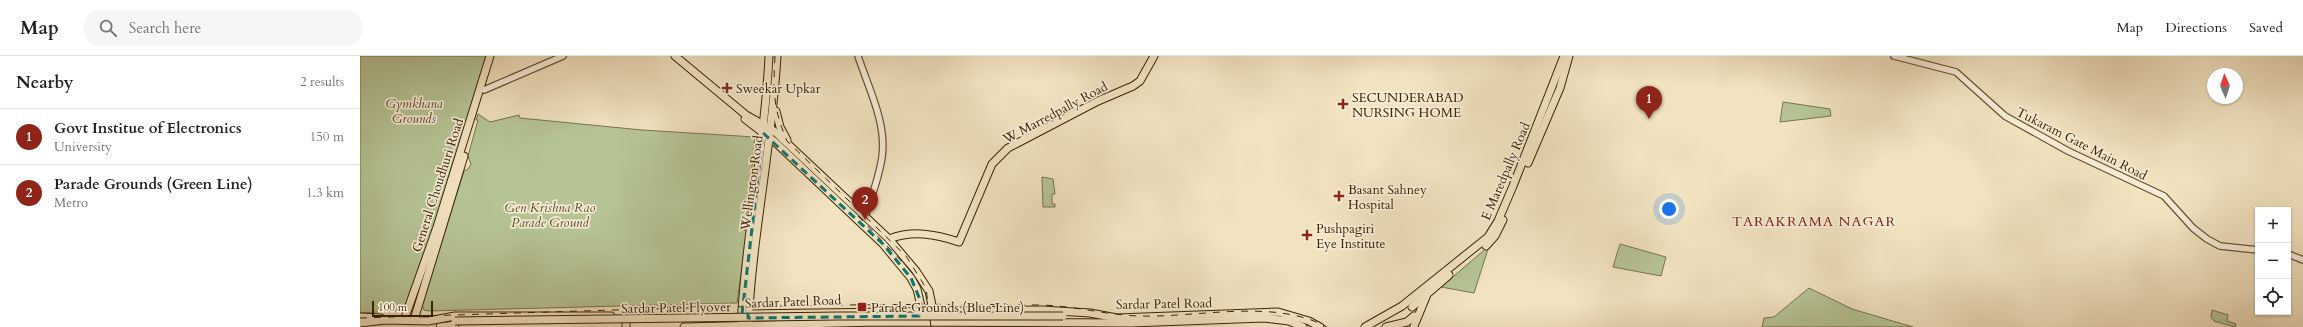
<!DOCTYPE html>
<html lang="en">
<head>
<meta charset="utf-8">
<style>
	body { margin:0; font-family:Cardo,serif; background:#f6f6f6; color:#202124 }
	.controls { position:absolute; right:12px; bottom:12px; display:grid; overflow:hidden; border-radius:0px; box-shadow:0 1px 3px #0004 }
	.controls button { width:36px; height:36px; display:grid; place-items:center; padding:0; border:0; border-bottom:1px solid #e0e0e0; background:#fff; color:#202124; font:20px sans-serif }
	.compass { position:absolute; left:1847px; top:12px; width:36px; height:36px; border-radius:50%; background:#fff; box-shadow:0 1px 3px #0004; rotate:357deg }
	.scale { position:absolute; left:12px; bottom:10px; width:61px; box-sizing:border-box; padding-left:4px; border:2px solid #3b2404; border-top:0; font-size:11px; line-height:14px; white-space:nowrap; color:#3b2404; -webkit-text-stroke:3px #f6ecd6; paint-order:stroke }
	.you { position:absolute; left:1309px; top:153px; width:14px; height:14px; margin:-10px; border:3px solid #fff; border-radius:50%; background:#1a73e8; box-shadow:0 0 0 6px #1a73e833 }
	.badge { display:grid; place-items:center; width:26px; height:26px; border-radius:50%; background:#8f2418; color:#fff; font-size:13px; font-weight:700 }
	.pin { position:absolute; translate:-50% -33px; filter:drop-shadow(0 1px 2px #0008) }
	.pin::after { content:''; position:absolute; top:21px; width:14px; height:12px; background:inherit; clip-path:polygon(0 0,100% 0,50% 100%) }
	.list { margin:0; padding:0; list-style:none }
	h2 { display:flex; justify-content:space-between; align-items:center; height:52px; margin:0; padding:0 16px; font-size:17px }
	h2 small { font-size:13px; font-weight:400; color:#757577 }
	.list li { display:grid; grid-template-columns:26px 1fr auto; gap:12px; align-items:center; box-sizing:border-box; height:56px; padding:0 16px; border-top:1px solid #e0e0e0 }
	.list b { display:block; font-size:15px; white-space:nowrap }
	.list p { margin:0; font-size:13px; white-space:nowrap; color:#757577 }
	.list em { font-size:13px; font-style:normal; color:#757577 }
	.icon { flex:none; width:22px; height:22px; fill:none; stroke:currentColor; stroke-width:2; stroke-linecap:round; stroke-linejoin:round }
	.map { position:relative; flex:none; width:1943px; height:271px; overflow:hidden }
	header { display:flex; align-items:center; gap:24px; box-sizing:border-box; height:56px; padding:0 20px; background:#fff; border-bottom:1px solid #e0e0e0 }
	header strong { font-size:19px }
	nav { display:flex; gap:22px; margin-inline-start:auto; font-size:14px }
	.search { width:280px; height:36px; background:#f6f6f6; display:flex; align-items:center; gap:10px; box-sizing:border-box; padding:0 14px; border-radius:22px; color:#757577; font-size:15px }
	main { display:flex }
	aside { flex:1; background:#fff }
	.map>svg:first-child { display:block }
	.green { fill:#b6c495; stroke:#78744c }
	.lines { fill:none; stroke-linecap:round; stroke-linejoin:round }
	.minor-casing { stroke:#685433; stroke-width:8 }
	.major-casing { stroke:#3b2404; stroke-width:9 }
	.minor { stroke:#f6ecd6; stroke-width:5.5 }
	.major { stroke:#f1e2c0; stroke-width:7 }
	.rail { stroke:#3b2404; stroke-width:1; stroke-dasharray:7 7; stroke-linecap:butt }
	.major-bridge-casing { stroke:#3b2404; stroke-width:9; stroke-linecap:butt }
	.major-bridge { stroke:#f1e2c0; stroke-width:7 }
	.marked { fill:none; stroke:#0f766e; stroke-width:3; stroke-dasharray:8 5; stroke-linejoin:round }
	.poi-dot { fill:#8f2418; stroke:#f6ecd6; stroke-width:1.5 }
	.labels { text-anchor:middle; stroke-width:3.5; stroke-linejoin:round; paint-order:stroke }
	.poi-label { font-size:13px; fill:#3b2404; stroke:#f6ecd6; text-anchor:start }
	.park-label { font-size:13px; font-style:italic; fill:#5a4c28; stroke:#f6ecd6 }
	.street-label { font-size:13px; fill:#3b2404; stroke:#f6ecd6 }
	.neighbourhood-label { font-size:14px; letter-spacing:1px; fill:#7a1f14; stroke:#f6ecd6 }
</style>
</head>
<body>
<header>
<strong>Map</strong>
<div class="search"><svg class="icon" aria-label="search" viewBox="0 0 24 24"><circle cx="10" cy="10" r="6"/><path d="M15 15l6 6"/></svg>Search here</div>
<nav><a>Map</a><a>Directions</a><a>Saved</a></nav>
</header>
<main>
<aside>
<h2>Nearby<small>2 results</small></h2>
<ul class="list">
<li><span class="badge">1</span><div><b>Govt Institue of Electronics</b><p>University</p></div><em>150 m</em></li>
<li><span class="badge">2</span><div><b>Parade Grounds (Green Line)</b><p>Metro</p></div><em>1.3 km</em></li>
</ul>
</aside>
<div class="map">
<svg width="1943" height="271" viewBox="0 0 1943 271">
	<rect width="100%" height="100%" fill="#f1e2c0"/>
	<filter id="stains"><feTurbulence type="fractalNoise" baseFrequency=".005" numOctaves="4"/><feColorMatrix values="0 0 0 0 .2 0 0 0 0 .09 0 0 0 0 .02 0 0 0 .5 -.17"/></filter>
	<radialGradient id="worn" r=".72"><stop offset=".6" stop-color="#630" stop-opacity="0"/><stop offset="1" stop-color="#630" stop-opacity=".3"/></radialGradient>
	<g class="green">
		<polygon points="0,0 126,0 96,103 52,235 45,250 35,255 0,257"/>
		<polygon points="1423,46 1470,53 1471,60 1420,66"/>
		<polygon points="118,58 130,66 159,59 160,62 282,74 395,81 387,161 383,165 385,175 387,176 377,247 69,255 64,254 62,249 104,115 108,113 111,108 108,100 118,64 116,64"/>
		<polygon points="682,121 693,123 695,138 692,138 692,148 695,148 695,151 683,151"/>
		<polygon points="1260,188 1306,201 1301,220 1253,211"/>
		<polygon points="1129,190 1114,237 1081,231"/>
		<polygon points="1449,232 1492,253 1553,271 1402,271 1404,262 1414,261"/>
		<polygon points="1852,254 1868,259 1867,265 1876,268 1875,271 1854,265 1851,261"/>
	</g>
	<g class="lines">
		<defs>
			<g id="minor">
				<path d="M 498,0 C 508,31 527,67 522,101 C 519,122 512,140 505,160"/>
				<polyline points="1534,0 1596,16 1645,60 1708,95 1804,140 1833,172 1847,183 1860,190 1898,194"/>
				<polyline points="124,34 203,0"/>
				<polyline points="1928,198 1943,204"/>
			</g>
			<g id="major">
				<polyline points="315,0 386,59 414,75 529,183 556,215 569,235 574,259"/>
				<polyline points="416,55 420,71 427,84"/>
				<polyline points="385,63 415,86 523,188 551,222 557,233 563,259"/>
				<polyline points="1168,107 1200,32 1209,0"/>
				<path d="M 529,183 C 553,174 575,178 599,186 L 632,108 L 648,92 L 738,45 L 773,30 L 780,25 L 794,0"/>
				<polyline points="1126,190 1135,180 1143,164"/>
				<polyline points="1052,251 1089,219"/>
				<polyline points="388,258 682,254 730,257 757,262 918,256 949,265 960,271"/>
				<polyline points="0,261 21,262"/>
				<polyline points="44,264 77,171 130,0"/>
				<polyline points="54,264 104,100"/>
				<polyline points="0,267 25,264 68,265 95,260 251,260"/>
				<polyline points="1054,270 1066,241"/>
				<polyline points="80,271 95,269"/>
				<polyline points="266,271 266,259"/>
				<polyline points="324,271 517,266 771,267 904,262 929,265 943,271"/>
				<path d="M 381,271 C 385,180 405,91 409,0"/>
				<path d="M 388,271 C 392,180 412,91 417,0"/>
				<polyline points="1005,271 1042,250 1128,181 1138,165 1153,130 1204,0"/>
				<polyline points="1026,271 1047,266 1054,260"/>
			</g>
		</defs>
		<use href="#minor" class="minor-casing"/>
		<use href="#major" class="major-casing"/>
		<use href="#minor" class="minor"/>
		<use href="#major" class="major"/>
		<g class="rail">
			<path d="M 415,0 C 413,35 413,52 427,85 L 546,200 L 566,232 L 571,271"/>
			<polyline points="498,160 551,215"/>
			<path d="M 0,262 C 226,255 452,246 677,249 C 712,249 745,259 779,260 C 837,262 914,242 967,271"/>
		</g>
		<defs>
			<polyline id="major-bridge" points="95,265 478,260 703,260"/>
		</defs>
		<use href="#major-bridge" class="major-bridge-casing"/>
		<use href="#major-bridge" class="major-bridge"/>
	</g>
	<path class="marked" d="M 403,77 L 523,188 L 551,222 L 561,246 L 559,260 L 388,262 L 388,258 L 382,258 Z"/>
	<g class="poi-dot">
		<path d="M365 26h4v4h4v4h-4v4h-4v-4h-4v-4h4z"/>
		<path d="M981 42h4v4h4v4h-4v4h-4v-4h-4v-4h4z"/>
		<path d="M977 134h4v4h4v4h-4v4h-4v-4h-4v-4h4z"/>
		<path d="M945 173h4v4h4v4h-4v4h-4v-4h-4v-4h4z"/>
		<rect x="497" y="246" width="10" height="10" rx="2"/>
	</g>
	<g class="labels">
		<g class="poi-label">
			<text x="376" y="37">Sweekar Upkar</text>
			<text x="992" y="46">SECUNDERABAD<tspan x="992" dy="15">NURSING HOME</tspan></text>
			<text x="988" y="138">Basant Sahney<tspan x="988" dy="15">Hospital</tspan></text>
			<text x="956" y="177">Pushpagiri<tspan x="956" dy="15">Eye Institute</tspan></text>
			<text x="511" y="256">Parade Grounds (Blue Line)</text>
		</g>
		<g class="park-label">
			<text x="54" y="52">Gymkhana<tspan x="54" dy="15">Grounds</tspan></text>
			<text x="190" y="156">Gen Krishna Rao<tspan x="190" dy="15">Parade Ground</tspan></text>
		</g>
		<g class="street-label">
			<text transform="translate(695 56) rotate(-28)" y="5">W Marredpally Road</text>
			<text transform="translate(1722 87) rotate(27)" y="5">Tukaram Gate Main Road</text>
			<text transform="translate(1145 115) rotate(-67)" y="5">E Maredpally Road</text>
			<text transform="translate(391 127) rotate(-82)" y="5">Wellington Road</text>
			<text transform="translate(77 129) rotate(-72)" y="5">General Choudhuri Road</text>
			<text transform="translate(433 245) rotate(-2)" y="5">Sardar Patel Road</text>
			<text transform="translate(804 247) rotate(-1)" y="5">Sardar Patel Road</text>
			<text transform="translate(316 251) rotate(-1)" y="5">Sardar Patel Flyover</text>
		</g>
		<g class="neighbourhood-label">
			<text x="1454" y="170">TARAKRAMA NAGAR</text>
		</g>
	</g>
	<rect width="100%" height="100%" filter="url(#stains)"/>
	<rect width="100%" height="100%" fill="url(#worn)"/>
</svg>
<div class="controls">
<button>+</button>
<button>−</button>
<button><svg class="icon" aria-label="locate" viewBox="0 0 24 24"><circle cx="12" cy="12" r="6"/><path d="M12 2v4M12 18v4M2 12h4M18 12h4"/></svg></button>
</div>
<svg class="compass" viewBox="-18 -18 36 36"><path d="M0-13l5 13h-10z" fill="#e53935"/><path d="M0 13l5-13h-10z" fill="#757577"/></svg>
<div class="scale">100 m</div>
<div class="you"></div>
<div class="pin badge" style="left:1289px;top:63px">1</div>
<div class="pin badge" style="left:505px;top:164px">2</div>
</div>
</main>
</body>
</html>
